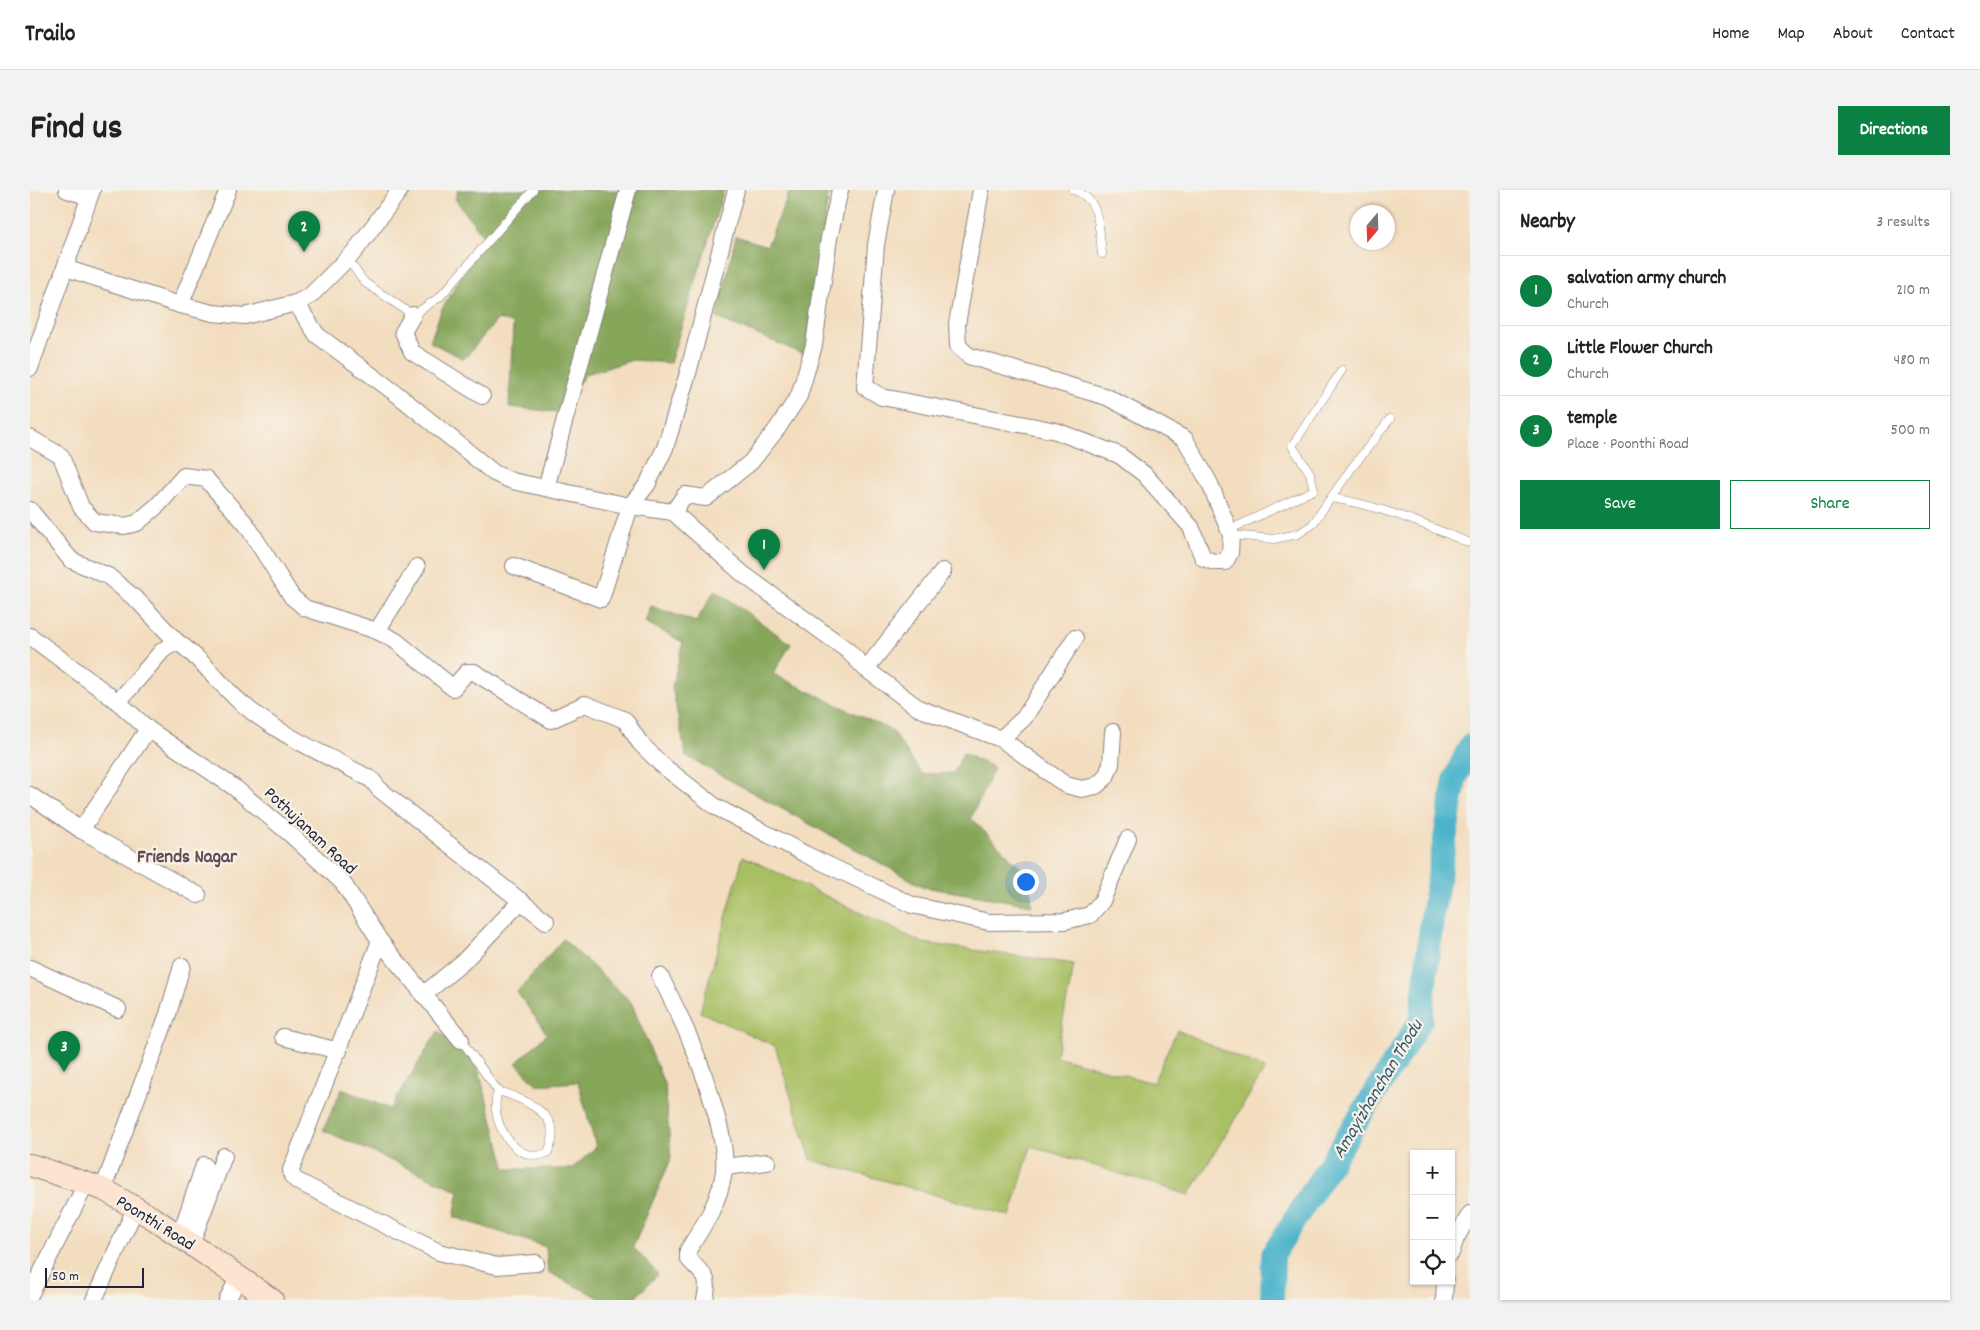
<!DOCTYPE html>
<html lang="en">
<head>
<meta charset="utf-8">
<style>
	body { margin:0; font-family:Dekko,sans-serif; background:#f2f2f2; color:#222 }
	.controls { position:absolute; right:15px; bottom:15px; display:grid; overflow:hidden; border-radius:0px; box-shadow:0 1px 4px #0004 }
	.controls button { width:45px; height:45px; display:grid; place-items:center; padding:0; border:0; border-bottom:1px solid #e0e0e0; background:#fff; color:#222; font:25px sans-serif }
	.compass { position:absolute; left:1320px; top:15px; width:45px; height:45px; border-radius:50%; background:#fff; box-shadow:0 1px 4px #0004; rotate:199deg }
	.scale { position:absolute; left:15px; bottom:12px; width:99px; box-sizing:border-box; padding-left:5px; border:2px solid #22223b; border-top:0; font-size:14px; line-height:18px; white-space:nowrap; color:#22223b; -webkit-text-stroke:4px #f7f3e8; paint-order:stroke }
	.you { position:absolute; left:995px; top:691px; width:18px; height:18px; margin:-12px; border:4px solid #fff; border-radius:50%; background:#1a73e8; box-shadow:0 0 0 8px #1a73e833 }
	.badge { display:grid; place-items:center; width:32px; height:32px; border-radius:50%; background:#0b8043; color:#fff; font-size:16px; font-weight:700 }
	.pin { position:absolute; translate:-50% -41px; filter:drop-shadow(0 1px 2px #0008) }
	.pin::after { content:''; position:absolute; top:26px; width:18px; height:15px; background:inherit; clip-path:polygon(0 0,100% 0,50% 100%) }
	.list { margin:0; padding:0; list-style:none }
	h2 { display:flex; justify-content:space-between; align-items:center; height:65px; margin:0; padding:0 20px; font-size:21px }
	h2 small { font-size:16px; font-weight:400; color:#767676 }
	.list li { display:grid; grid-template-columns:32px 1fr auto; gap:15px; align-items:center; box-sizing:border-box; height:70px; padding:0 20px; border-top:1px solid #e0e0e0 }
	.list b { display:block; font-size:19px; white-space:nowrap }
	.list p { margin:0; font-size:16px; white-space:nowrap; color:#767676 }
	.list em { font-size:16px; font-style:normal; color:#767676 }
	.actions { display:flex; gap:10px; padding:15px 20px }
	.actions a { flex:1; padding:11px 0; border:1px solid #0b8043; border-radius:0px; text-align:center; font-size:18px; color:#0b8043 }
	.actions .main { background:#0b8043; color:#fff }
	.icon { flex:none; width:28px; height:28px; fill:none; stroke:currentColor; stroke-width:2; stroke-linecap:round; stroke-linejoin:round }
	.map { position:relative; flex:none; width:1440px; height:1110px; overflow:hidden; border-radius:0px }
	header { display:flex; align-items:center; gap:30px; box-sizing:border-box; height:70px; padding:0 25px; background:#fff; border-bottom:1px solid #e0e0e0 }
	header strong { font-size:24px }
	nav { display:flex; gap:28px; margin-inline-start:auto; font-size:18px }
	.intro { display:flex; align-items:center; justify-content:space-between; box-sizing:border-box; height:120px; padding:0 30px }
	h1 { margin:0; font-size:35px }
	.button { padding:12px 22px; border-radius:0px; background:#0b8043; color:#fff; font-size:18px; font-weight:700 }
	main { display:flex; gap:30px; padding:0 30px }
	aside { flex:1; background:#fff; border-radius:0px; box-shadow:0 1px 4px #0004 }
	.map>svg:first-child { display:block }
	.green { fill:#a9bf64; stroke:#667050 }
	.forest { fill:#86a65a; stroke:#54644a }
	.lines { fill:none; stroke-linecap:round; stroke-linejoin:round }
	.river { stroke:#4cb4cb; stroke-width:24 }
	.service-casing { stroke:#8a807d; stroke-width:9 }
	.minor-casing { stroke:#8a807d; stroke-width:18 }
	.secondary-casing { stroke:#8a807d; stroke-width:24 }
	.service { stroke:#fff; stroke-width:8 }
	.minor { stroke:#fff; stroke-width:16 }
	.secondary { stroke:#fde4d0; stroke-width:22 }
	.labels { text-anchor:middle; stroke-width:4.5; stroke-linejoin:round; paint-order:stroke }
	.street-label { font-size:18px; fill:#22223b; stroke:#f7f3e8 }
	.neighbourhood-label { font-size:19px; font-weight:bold; fill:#634e56; stroke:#f7f3e8 }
	.water-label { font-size:19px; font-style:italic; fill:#31556d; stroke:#f7f3e8 }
</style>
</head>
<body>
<header>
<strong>Trailo</strong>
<nav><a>Home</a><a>Map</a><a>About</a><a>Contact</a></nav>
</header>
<div class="intro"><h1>Find us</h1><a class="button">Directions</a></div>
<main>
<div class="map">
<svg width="1440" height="1110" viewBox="0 0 1440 1110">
	<rect width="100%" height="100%" fill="#f7f3e8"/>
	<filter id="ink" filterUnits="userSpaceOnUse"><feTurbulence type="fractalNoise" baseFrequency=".02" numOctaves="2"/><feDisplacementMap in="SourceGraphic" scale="10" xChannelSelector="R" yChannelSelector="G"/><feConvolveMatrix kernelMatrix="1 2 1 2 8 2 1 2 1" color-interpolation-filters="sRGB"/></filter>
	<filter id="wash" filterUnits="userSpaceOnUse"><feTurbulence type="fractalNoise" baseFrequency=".0096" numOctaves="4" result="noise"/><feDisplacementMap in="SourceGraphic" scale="20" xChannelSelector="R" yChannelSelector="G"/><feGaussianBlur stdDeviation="1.12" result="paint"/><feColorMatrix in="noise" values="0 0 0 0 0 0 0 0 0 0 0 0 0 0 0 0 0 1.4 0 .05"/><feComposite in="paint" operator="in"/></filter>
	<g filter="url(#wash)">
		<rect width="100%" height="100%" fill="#f3ddbf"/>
		<polygon class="green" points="713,666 893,753 1044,774 1026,866 1123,893 1147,840 1235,879 1159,1005 1001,956 980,1026 781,970 745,856 670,822"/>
		<g class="forest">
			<polygon points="428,0 694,0 640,173 603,170 556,184 526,222 479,217 483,134 468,129 434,169 400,152 411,121 454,47 425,9"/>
			<polygon points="760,0 799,0 776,165 687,128 706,46 737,56"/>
			<polygon points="685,400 761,454 743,484 862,541 892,584 924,583 933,563 964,578 941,628 999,686 1002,715 894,697 656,566 642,497 653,452 615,432 621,416 666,432"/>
			<polygon points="533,749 601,812 635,896 641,969 603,1057 628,1084 603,1110 573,1110 518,1082 516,1057 424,1027 429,1001 293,940 312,899 360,919 408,841 446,871 476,979 542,979 566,957 548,892 507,895 486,873 517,844 487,802"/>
		</g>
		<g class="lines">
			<polyline class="river" points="1242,1110 1243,1064 1391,830 1402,727 1425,589 1440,556"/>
		</g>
	</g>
	<g filter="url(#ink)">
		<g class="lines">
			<defs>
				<g id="service">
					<path d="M 1043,0 C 1071,8 1069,39 1072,64"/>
					<polyline points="317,68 334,92 383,125 410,107 503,0"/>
					<path d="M 1301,308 C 1352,316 1393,334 1440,353"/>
					<polyline points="1199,340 1284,300 1280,283 1262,256 1312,180"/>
					<polyline points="1201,345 1244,349 1268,344 1282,335 1321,279 1360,229"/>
					<polyline points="431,850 468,901"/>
					<path d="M 468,901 C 495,909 538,927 517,963 C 486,977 457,929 468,901 Z"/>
				</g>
				<g id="minor">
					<polyline points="37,0 59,7"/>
					<polyline points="856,0 846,55 835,197 852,207 1026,241 1089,265 1114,284 1161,337 1173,368 1184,372 1195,372 1200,363 1201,345 1180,294 1155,249 1077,207 939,166 928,156 927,134 951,0"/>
					<polyline points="35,78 150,115 183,123 215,126 266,113 280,106 325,61 370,0"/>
					<polyline points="266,113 287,145 368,205 464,283 482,291 600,316 643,322 655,305 676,308 721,272 747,239 769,206 784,155 799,48 810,0"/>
					<polyline points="150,115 198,0"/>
					<polyline points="383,125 373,142 382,162 452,206"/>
					<polyline points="0,178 62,0"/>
					<polyline points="0,248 31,266 51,317 65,332 94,336 107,333 128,315 154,286 176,289 216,334 262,407 275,418 347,441 366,451 423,498 437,482 444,482 521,530 555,514 595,530 610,553 632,575 686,617 775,664 882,715 959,732 1035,731 1060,725 1072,711 1098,649"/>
					<polyline points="516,298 598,0"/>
					<polyline points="0,320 41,370 78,386 108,411 146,451"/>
					<polyline points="643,322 713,384 817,460 836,479 888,518 971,549 1036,595 1052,599 1066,596 1076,587 1081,574 1083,542"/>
					<polyline points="484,376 571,409 600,316 617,295 635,258 658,183 706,0"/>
					<polyline points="347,441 387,377"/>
					<polyline points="0,446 88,512 118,539 205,598 258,642 313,693 350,751 261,980 262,986 267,991 409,1062 467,1076 506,1073"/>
					<polyline points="836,479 913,381"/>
					<path d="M 88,512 L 132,461 L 146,451 C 171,468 188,492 210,512 C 249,546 298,565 342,590 L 349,599 L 516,731"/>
					<polyline points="971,549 994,528 1045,448"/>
					<polyline points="0,605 51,640 168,705"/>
					<polyline points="51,640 118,539"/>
					<polyline points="350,751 431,850"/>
					<polyline points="0,778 88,819"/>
					<path d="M 630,786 C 654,833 672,873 686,924 C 691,942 696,962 694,981 C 690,1011 674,1035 658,1060 L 658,1068 C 672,1086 681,1083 675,1110"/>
					<polyline points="393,805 433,772 491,711"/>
					<polyline points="253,847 309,861"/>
					<polyline points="694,977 737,972"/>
					<polyline points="73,999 138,824 152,776"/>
					<polyline points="147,1045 154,1034 174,975"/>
					<polyline points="161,1054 194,966"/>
					<polyline points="1421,1063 1426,1048 1440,1024"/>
					<polyline points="0,1105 56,994"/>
					<polyline points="64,1110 106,1017"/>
					<polyline points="197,1110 209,1087"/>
					<polyline points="1414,1110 1415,1091"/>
				</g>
				<polyline id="secondary" points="0,975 73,999 126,1030 242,1110"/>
			</defs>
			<use href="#service" class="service-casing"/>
			<use href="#minor" class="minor-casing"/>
			<use href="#secondary" class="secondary-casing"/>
			<use href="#service" class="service"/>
			<use href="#minor" class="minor"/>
			<use href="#secondary" class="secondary"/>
		</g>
	</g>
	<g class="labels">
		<g class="street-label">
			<text transform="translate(281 640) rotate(43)" y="6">Pothujanam Road</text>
			<text transform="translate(126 1032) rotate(32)" y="6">Poonthi Road</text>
		</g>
		<g class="neighbourhood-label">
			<text x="157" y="672">Friends Nagar</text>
		</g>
		<g class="water-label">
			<text transform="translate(1346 898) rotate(-59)" y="7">Amayizhanchan Thodu</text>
		</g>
	</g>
</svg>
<div class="controls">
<button>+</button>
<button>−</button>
<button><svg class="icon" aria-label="locate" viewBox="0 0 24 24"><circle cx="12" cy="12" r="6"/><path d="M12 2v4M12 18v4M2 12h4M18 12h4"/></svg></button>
</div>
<svg class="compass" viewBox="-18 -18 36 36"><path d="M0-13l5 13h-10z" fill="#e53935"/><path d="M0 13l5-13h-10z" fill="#767676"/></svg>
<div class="scale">50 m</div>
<div class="you"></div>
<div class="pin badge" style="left:734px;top:380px">1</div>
<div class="pin badge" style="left:274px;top:62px">2</div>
<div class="pin badge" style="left:34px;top:882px">3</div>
</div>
<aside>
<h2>Nearby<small>3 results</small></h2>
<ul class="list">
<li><span class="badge">1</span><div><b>salvation army church</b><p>Church</p></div><em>210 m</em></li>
<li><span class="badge">2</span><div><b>Little Flower Church</b><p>Church</p></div><em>480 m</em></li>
<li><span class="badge">3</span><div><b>temple</b><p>Place · Poonthi Road</p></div><em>500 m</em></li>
</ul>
<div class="actions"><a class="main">Save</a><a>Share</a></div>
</aside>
</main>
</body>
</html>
